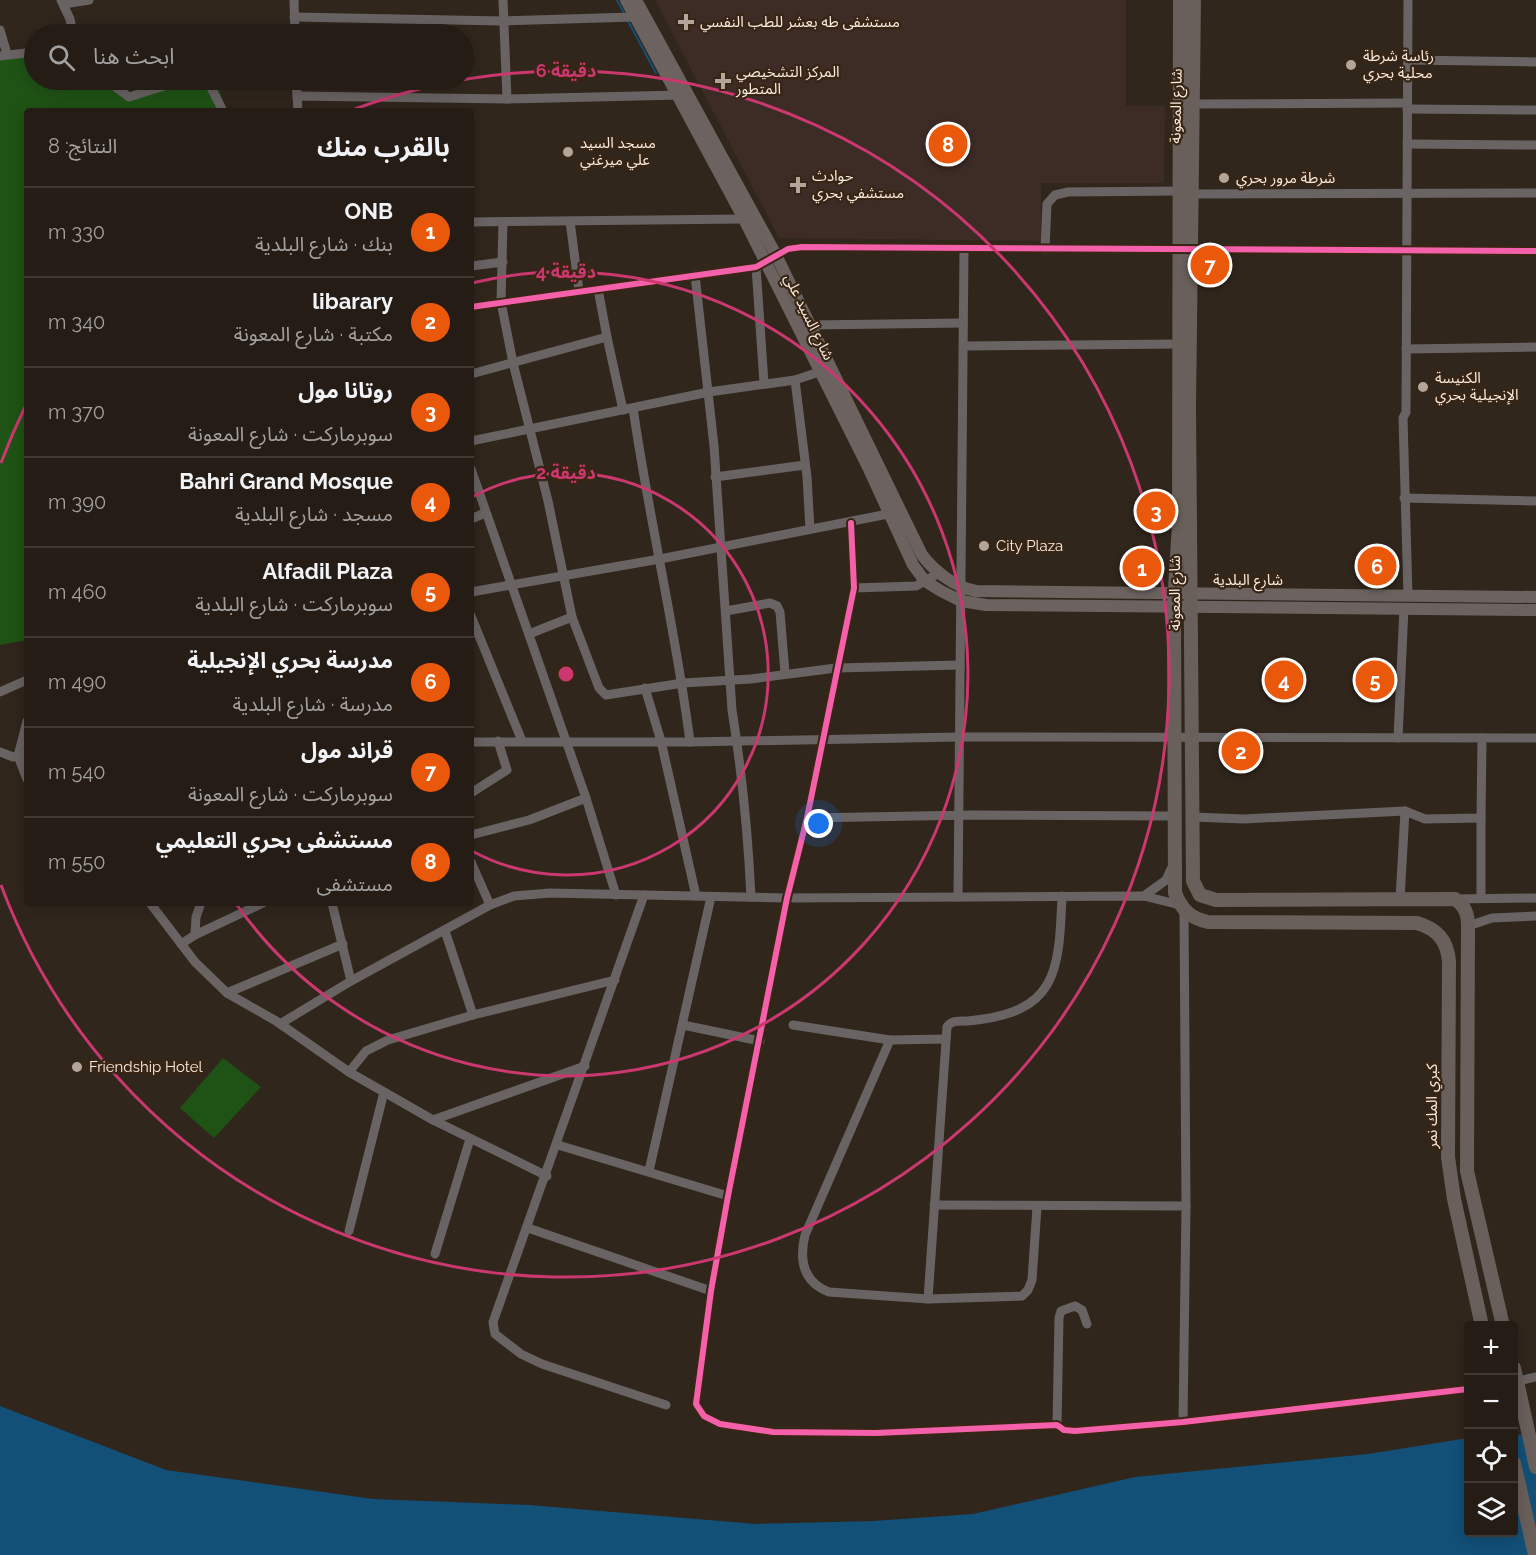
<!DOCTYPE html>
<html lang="ar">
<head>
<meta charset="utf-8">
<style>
	body { margin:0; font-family:Raleway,"Noto Sans Arabic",sans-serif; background:#302922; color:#f1f3f6; direction:rtl }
	.controls { position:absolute; right:18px; bottom:18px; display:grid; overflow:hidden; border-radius:6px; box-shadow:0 3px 15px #0003 }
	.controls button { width:54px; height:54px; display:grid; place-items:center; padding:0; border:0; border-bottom:2px solid #413a34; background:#241c15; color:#f1f3f6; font:30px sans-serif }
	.you { position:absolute; left:819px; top:824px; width:21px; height:21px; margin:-15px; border:4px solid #fff; border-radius:50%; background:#1a73e8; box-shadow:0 0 0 9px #1a73e833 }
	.badge { display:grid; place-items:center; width:39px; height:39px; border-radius:50%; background:#ea580c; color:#fff; font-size:20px; font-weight:700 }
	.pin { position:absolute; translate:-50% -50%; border:3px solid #fff; box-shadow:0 2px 6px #0006 }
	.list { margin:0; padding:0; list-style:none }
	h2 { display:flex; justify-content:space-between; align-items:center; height:78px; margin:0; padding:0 24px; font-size:26px }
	h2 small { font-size:20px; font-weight:400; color:#a3a1a0 }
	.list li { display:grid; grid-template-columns:39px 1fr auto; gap:18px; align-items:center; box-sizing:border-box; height:90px; padding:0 24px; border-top:2px solid #413a34 }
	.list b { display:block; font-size:22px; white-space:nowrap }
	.list p { margin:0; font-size:20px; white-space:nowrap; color:#a3a1a0 }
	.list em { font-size:20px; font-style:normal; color:#a3a1a0 }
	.icon { flex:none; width:33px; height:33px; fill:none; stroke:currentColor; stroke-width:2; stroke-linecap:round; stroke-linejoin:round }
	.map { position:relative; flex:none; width:1536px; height:1555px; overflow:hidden; direction:ltr }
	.search { position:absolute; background:#241c15; box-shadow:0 3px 15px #0003; left:24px; top:24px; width:450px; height:66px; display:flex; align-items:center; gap:15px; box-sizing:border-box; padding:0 21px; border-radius:33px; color:#a3a1a0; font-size:22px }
	.panel { position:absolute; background:#241c15; box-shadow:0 3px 15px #0003; left:24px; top:108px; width:450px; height:798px; border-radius:6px; direction:rtl }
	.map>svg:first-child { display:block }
	.medical { fill:#3d2b26 }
	.green { fill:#1f5315 }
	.water { fill:#125078 }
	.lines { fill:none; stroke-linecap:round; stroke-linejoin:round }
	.stream { stroke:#125078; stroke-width:2 }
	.minor { stroke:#696463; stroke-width:9 }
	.major { stroke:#6c6360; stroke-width:12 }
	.highway { stroke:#69605b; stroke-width:14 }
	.highway-bridge { stroke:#69605b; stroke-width:14 }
	.cycleway-casing { stroke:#382514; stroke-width:10 }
	.cycleway { stroke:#f560ab; stroke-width:6 }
	.ring { fill:none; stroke:#ca386f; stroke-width:3 }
	.poi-dot { fill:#b2a69b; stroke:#382514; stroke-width:2 }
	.labels { text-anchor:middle; stroke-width:4.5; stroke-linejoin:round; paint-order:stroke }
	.poi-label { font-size:15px; fill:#f8ebe0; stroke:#382514; text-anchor:start }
	.street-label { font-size:15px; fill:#f8ebe0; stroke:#382514 }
	.centre { fill:#ca386f; stroke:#382514; stroke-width:3 }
	.ring-label { font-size:18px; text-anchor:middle; font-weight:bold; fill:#ca386f; stroke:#382514; stroke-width:4.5; stroke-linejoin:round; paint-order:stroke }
</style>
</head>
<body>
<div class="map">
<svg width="1536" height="1555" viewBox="0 0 1536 1555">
	<rect width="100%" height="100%" fill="#30261c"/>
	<polygon class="medical" points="655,0 1126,0 1126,106 1165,106 1164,183 1041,183 1041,241 779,238"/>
	<g class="green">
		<polygon points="34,50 34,80 107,80 129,101 193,80 210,80 218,87 227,111 27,111 27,640 0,645 0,56"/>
		<polygon points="223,1058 261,1087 214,1138 180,1108"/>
	</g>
	<polygon class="water" points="0,1406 166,1470 373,1499 530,1505 756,1524 873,1521 973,1514 1135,1477 1368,1454 1468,1438 1468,1532 1514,1532 1514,1435 1536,1434 1536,1555 0,1555"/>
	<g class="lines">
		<g class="stream">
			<polyline points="617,0 624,13"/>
			<polyline points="628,21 656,73"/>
		</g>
		<g class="minor">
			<polyline points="61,0 70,19 73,34"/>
			<polyline points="294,0 295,34"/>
			<polyline points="503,0 507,99"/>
			<polyline points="64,4 89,0"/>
			<polyline points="294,17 503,21 634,17"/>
			<polyline points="0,30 7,54"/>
			<polyline points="0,56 34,52"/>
			<polyline points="1408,60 1536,62"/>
			<polyline points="106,80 129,97 183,80"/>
			<polyline points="207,80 223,111"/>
			<polyline points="296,80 298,111"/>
			<polyline points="297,96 507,99 681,95"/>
			<polyline points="1192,104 1407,103"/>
			<polyline points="1407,109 1536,110"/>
			<polyline points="1407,144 1536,145"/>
			<polyline points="1191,194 1536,193"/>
			<polyline points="570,221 579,291"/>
			<polyline points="471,222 744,219"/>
			<polyline points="503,222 501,302 513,363 548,501 572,617 599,688 606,695 683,683 751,679 836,668 960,665"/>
			<polyline points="1045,249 1047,204 1055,195 1068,192 1179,191"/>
			<polyline points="471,266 503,262"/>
			<polyline points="756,267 764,383"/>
			<path d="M 695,275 L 714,446 L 732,710 C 742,773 748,833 751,897"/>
			<polyline points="471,307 756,267 788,249 802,247 1536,251"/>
			<polyline points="810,325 963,323"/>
			<polyline points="607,337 623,410"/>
			<polyline points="964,346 1179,344"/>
			<polyline points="1406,349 1536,347"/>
			<polyline points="471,374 607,337 598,289"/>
			<polyline points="795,380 807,477 810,529"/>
			<path d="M 633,408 C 649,520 676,630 690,742"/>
			<polyline points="471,441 709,392 795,380 819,372"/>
			<polyline points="471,469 586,798 616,895"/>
			<polyline points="715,477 805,465"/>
			<polyline points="1404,498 1536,501"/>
			<polyline points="471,519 485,513"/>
			<polyline points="851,523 854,588 807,818 787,898 728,1196 711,1291 696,1404 704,1416 720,1424 773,1432 876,1433 1057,1425 1064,1430 1075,1431 1183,1422 1468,1389"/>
			<polyline points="854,588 916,586 939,573"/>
			<polyline points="471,592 660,559 893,513"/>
			<polyline points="1408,596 1403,418 1406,412 1408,0"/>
			<polyline points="726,611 770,603 777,606 780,612 785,673"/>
			<polyline points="471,616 522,741"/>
			<polyline points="529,634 572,617"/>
			<polyline points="645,688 661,741 696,896"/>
			<polyline points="0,692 27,680"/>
			<polyline points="27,721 18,756 27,779"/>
			<polyline points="1398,738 1404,608"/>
			<polyline points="471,742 690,742 959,737 1536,738"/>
			<polyline points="0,752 13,757 27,752"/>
			<polyline points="471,793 507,770 498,741"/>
			<polyline points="1193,817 1244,819 1405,811 1425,819 1481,818 1482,738"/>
			<polyline points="807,818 972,815 1175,816"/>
			<polyline points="471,835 529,820 586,798"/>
			<polyline points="471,862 490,905"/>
			<polyline points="644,895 493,1322 495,1334 521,1354 542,1364 666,1405"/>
			<polyline points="1144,896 1166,880 1173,865"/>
			<polyline points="958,897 964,249"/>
			<polyline points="1481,898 1481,818"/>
			<polyline points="1400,899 1405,811"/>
			<polyline points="1455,899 1536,898"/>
			<polyline points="150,903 195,962 227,993 276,1021 349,1072 433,1120 547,1176"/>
			<polyline points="332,903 351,981"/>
			<polyline points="1468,926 1492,918 1536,916"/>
			<polyline points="445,931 473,1015"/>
			<polyline points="195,935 196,917 201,903"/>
			<polyline points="181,944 195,935 263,903"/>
			<polyline points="227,993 343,944"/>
			<polyline points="280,1024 351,981 490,905 514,896 550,893 787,898 1144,896 1180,905"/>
			<polyline points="683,1025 760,1041"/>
			<polyline points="793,1025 890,1040 946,1039"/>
			<path d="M 890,1040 L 805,1235 C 799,1260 803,1282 829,1292 L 928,1299 L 1022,1296 L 1028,1290 L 1032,1280 L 1037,1207"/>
			<polyline points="349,1072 366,1051 388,1040 473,1015 615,980"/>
			<polyline points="433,1120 585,1066"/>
			<polyline points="558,1145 728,1196"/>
			<polyline points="649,1171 711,897"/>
			<polyline points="934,1205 1186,1206"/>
			<polyline points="528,1228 711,1291"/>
			<polyline points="349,1231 384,1092"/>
			<polyline points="435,1254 470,1139"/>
			<path d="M 928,1299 L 947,1027 C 951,1020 960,1021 968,1021 C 1057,1013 1059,973 1062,896"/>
			<polyline points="1514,1382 1536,1377"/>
			<polyline points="1183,1422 1186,1206 1184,909"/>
			<polyline points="1057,1425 1059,1318 1061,1311 1075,1306 1082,1310 1087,1324"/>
		</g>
		<g class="major">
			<polyline points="626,0 744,219 868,467 913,565 925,581 941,591 961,601 986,605 1536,610"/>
			<path d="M 636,0 L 776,255 L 922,555 C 935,572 955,587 976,591 L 1536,597"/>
		</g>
		<g class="highway">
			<path d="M 1180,0 L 1179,524 L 1174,606 L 1175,893 C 1182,910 1190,918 1208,922 L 1417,923 C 1437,929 1447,940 1449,961 L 1448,1157 L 1454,1199 L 1482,1326"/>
			<path d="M 1194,0 L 1189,407 L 1193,881 L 1200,895 L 1216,900 L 1455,899 C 1465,906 1468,914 1468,926 L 1467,1171 L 1503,1326"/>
			<polyline points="1514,1463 1535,1555"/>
		</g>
		<polyline class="highway-bridge" points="1514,1368 1536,1467"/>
		<defs>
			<g id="cycleway">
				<polyline points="471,307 756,267 788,249 802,247 1536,251"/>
				<polyline points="851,523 854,588 807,818 787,898 728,1196 711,1291 696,1404 704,1416 720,1424 773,1432 876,1433 1057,1425 1064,1430 1075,1431 1183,1422 1468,1389"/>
			</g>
		</defs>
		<use href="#cycleway" class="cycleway-casing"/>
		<use href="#cycleway" class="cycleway"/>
	</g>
	<g class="ring">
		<path d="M472 497A201 201 0 1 1 472 851"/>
		<path d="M472 283A402 402 0 1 1 237 905"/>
		<path d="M1 463A603 603 0 0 1 26 405M355 109A603 603 0 1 1 1 885"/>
	</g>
	<g class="poi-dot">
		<path d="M683 13h6v6h6v6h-6v6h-6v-6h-6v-6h6z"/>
		<circle cx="1351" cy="65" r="6"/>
		<path d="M720 72h6v6h6v6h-6v6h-6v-6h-6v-6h6z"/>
		<circle cx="568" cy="152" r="6"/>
		<circle cx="1224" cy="178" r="6"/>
		<path d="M795 176h6v6h6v6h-6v6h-6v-6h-6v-6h6z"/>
		<circle cx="1423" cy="387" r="6"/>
		<circle cx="984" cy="546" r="6"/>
		<circle cx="77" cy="1067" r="6"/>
	</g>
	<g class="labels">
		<g class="poi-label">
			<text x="700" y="27">مستشفى طه بعشر للطب النفسي</text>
			<text x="1363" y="61">رئاسة شرطة<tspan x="1363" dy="17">محلية بحري</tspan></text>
			<text x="736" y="77">المركز التشخيصي<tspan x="736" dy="17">المتطور</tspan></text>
			<text x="580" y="148">مسجد السيد<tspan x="580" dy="17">علي ميرغني</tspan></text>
			<text x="812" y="181">حوادث<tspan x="812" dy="17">مستشفي بحري</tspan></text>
			<text x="1236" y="183">شرطة مرور بحري</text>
			<text x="1435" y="383">الكنيسة<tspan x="1435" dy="17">الإنجيلية بحري</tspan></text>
			<text x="996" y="551">City Plaza</text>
			<text x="89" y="1072">Friendship Hotel</text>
		</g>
		<g class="street-label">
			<text transform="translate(1176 106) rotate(-89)" y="5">شارع المعونة</text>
			<text transform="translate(809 317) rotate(64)" y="5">شارع السيد علي</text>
			<text x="1248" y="585">شارع البلدية</text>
			<text transform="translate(1175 593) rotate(-90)" y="5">شارع المعونة</text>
			<text transform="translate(1432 1106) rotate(-90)" y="5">كبري المك نمر</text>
		</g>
	</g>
	<circle cx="566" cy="674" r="9" class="centre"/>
	<g class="ring-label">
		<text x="566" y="77">6 دقيقة</text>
		<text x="566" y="278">4 دقيقة</text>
		<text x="566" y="479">2 دقيقة</text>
	</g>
</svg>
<div class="controls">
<button>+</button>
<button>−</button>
<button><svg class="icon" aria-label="locate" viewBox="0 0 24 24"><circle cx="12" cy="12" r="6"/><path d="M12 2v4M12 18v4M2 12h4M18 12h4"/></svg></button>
<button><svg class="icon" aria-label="layers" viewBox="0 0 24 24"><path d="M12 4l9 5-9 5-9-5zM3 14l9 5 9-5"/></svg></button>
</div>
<div class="you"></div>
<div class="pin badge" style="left:1142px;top:568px">1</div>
<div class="pin badge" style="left:1241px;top:751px">2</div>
<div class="pin badge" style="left:1156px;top:511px">3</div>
<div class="pin badge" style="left:1284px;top:680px">4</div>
<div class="pin badge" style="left:1375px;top:680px">5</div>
<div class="pin badge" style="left:1377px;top:566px">6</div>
<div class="pin badge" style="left:1210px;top:265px">7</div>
<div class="pin badge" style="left:948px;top:144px">8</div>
<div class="search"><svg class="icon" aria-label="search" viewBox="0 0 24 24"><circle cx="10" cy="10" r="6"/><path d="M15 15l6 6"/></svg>ابحث هنا</div>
<section class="panel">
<h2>بالقرب منك<small>النتائج: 8</small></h2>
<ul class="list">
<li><span class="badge">1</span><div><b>ONB</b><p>بنك · شارع البلدية</p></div><em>330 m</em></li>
<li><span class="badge">2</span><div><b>libarary</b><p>مكتبة · شارع المعونة</p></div><em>340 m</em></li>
<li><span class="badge">3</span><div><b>روتانا مول</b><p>سوبرماركت · شارع المعونة</p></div><em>370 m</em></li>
<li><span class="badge">4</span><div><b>Bahri Grand Mosque</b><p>مسجد · شارع البلدية</p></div><em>390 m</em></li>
<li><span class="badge">5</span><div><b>Alfadil Plaza</b><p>سوبرماركت · شارع البلدية</p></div><em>460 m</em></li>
<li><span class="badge">6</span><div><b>مدرسة بحري الإنجيلية</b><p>مدرسة · شارع البلدية</p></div><em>490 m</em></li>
<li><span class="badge">7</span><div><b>قراند مول</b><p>سوبرماركت · شارع المعونة</p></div><em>540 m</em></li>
<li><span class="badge">8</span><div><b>مستشفى بحري التعليمي</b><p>مستشفى</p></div><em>550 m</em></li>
</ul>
</section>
</div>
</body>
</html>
